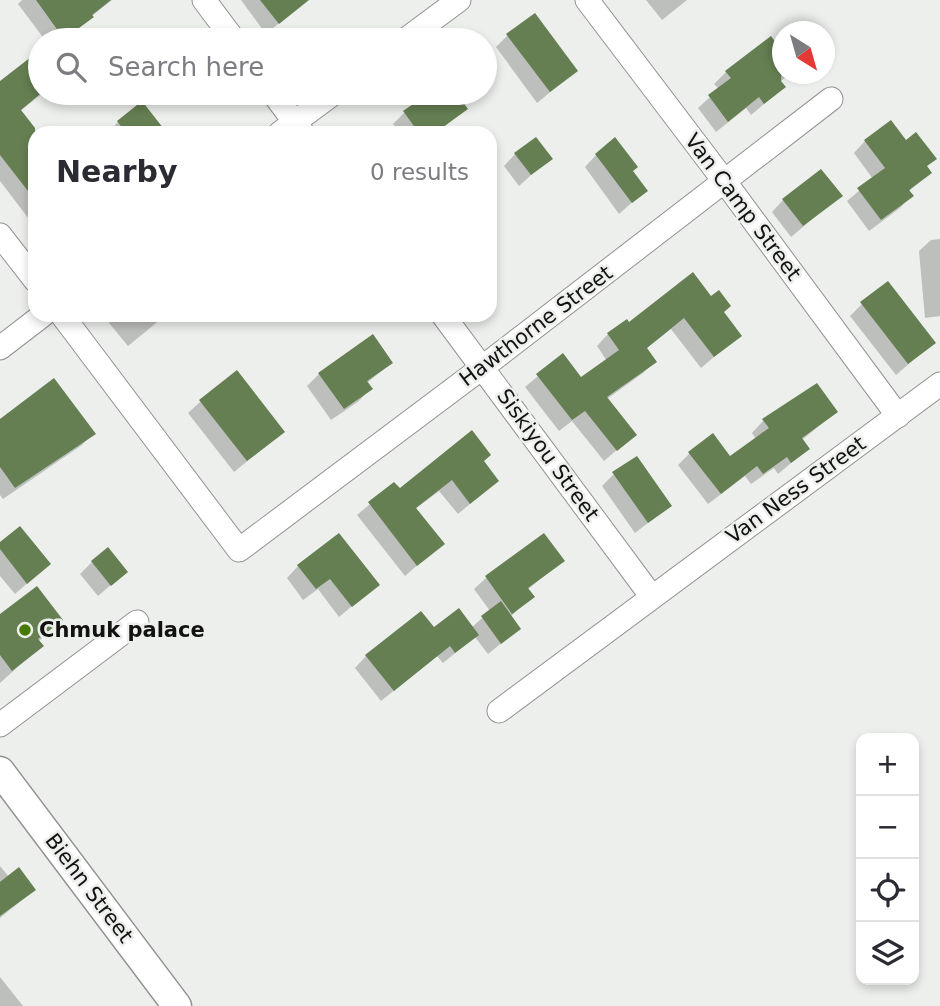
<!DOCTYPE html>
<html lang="en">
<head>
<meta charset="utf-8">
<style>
	body { margin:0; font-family:"DejaVu Sans",sans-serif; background:#f7f7f7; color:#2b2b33 }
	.controls { position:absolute; right:21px; bottom:21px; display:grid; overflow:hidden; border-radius:14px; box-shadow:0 4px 10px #0003 }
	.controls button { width:63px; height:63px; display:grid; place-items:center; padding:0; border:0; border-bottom:2px solid #e1e1e2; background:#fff; color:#2b2b33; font:35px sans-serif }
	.compass { position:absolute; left:772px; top:21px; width:63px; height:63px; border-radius:50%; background:#fff; box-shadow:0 4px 10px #0003; rotate:143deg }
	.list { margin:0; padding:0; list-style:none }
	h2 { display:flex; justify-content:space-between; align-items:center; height:91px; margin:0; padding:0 28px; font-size:30px }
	h2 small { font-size:23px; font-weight:400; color:#7c7c81 }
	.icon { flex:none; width:38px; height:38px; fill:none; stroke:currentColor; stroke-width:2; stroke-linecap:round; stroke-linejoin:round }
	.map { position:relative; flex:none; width:940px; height:1006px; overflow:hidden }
	.search { position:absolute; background:#fff; box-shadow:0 4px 10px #0003; left:28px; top:28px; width:469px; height:77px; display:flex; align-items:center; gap:18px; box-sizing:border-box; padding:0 24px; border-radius:38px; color:#7c7c81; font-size:26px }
	.panel { position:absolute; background:#fff; box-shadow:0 4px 10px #0003; left:28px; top:126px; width:469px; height:196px; border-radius:21px }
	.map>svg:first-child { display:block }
	.shadow { fill:#0003 }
	.building { fill:#657f52 }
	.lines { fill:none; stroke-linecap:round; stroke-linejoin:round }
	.minor-casing { stroke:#919390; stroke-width:25 }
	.tertiary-casing { stroke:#919390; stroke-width:31 }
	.minor { stroke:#fff; stroke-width:23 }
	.tertiary { stroke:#fff; stroke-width:28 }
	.poi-dot { fill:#467903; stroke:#edefec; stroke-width:2.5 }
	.labels { text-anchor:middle; stroke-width:5; stroke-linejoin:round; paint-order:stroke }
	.street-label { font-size:21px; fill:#121211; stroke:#edefec }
	.poi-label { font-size:21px; font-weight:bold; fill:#121211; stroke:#edefec; text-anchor:start }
</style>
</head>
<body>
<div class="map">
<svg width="940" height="1006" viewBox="0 0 940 1006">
	<rect width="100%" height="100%" fill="#edefec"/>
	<g class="shadow">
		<polygon points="22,0 112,0 62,40 45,40 18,4"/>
		<polygon points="241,0 307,0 266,34"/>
		<polygon points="646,0 687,0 662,20"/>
		<polygon points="508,35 576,71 537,103 496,47"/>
		<polygon points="770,38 782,54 782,74 789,74 780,82 784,87 751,115 746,108 716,132 698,108 719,89 714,84 726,72"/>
		<polygon points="40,52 40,93 43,93 20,111 37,133 35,227 0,181 0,83"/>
		<polygon points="432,93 454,93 465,109 436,133 399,133 393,124 405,112"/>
		<polygon points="118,122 165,133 107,133"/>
		<polygon points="865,141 905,142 930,173 908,192 911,196 900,208 869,231 847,201 873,179 854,153"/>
		<polygon points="515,154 550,158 519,186 504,166"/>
		<polygon points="596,155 631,172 646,190 619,214 585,167"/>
		<polygon points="840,196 791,237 772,212 783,200"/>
		<polygon points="940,239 940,316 925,318 919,251 931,240"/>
		<polygon points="862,304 933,343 896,375 850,316"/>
		<polygon points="722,313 740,335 701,368 671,329 645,349 654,362 643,373 607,399 635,434 604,461 572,421 559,431 525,387 562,356 581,380 607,361 597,346 608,334 628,325"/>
		<polygon points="116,315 166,315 128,346 109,323"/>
		<polygon points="372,336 391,363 367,383 370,389 359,401 331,420 307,386 319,374"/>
		<polygon points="816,385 836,412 802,440 808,449 778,474 774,468 751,484 745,476 708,504 678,465 690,453 730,458 756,439 752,433 763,421"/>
		<polygon points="200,402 283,432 234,472 188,413"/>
		<polygon points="0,418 2,420 93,433 82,445 3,499 0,495"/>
		<polygon points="482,462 497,481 458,514 439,491 415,509 442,544 405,576 357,515 394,484 399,490"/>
		<polygon points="614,474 670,506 635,533 602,486"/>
		<polygon points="0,544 49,564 15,594 0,576"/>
		<polygon points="562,561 527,590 532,597 510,617 519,629 488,654 475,637 443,663 437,656 381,701 355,668 366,656 433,630 471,628 490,611 474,589 486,578"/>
		<polygon points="92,562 126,572 98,596 80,574"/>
		<polygon points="298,566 377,585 339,617 318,589 303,600 287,578"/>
		<polygon points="0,617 60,620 38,642 41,646 0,683"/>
		<polygon points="0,866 9,877 34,890 0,918"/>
		<polygon points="0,977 23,1006 0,1006"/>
	</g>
	<g class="building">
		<polygon points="36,0 111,0 92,15 94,17 64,39"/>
		<polygon points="260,0 309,0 279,24"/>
		<polygon points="535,13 578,71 550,92 506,34"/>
		<polygon points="771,36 782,51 781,81 786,87 764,104 759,97 728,122 708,95 731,78 725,71"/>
		<polygon points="40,50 40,94 21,110 35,128 35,200 0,155 0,81"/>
		<polygon points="429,93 456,93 468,109 435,133 419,133 403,111"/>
		<polygon points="142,101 167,133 126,133 117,121"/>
		<polygon points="891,120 906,140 916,132 937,159 927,166 932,173 909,190 914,196 881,220 857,188 885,168 864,140"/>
		<polygon points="536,137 553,159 531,175 514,153"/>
		<polygon points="615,137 638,167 633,171 648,191 632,203 595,154"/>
		<polygon points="821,169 843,196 803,226 782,199"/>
		<polygon points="693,272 711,296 719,290 731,306 724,312 742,336 714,357 684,318 647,348 657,362 607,397 637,435 617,451 585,411 572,420 536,374 563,353 581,377 619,350 607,333 627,319 629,322"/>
		<polygon points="888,281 936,343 908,364 860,302"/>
		<polygon points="373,334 393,363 367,381 373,389 344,409 318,373"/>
		<polygon points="237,370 285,432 247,461 199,400"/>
		<polygon points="54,378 96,434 15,488 0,467 0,419"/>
		<polygon points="817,383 838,412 802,438 810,449 791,463 787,457 763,474 757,466 721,494 688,452 713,433 730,456 769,428 762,419"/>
		<polygon points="472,430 491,455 484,461 499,481 470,504 452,480 416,508 445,544 417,566 368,502 394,482 400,488"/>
		<polygon points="637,456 672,506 648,523 612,472"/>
		<polygon points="20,526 51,564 27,584 0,549 0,542"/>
		<polygon points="339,533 380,585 352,607 330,579 316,589 297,565"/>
		<polygon points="544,533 565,561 528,588 535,597 512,614 485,576"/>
		<polygon points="108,547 128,572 111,586 91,561"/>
		<polygon points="37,586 63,620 38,639 44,646 12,671 0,655 0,614"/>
		<polygon points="501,601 521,629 501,644 481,616"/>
		<polygon points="459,608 479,635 455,653 450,646 394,691 365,655 421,611 434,627"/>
		<polygon points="19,867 36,890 0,916 0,882"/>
	</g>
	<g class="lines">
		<defs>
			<g id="minor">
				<polyline points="204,0 234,40"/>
				<polyline points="587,0 725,182 898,416"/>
				<polyline points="405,40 459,0"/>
				<polyline points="273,93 302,132"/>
				<polyline points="280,133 334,93"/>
				<polyline points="0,235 35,280"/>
				<polyline points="62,315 239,550 483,367 831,99"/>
				<polyline points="443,315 652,597"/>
				<polyline points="0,348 43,315"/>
				<polyline points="499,711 940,384"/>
				<polyline points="0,725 137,622"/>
			</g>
			<polyline id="tertiary" points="0,771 177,1006"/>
		</defs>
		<use href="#minor" class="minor-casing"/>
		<use href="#tertiary" class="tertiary-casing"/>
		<use href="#minor" class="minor"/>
		<use href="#tertiary" class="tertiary"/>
	</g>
	<circle class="poi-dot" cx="25" cy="630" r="7"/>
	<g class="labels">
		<g class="street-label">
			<text transform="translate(743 207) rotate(53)" y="7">Van Camp Street</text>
			<text transform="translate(536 326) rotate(-37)" y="7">Hawthorne Street</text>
			<text transform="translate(548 455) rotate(54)" y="7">Siskiyou Street</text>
			<text transform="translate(796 490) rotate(-36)" y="7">Van Ness Street</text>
			<text transform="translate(89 888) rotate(53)" y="7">Biehn Street</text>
		</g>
		<g class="poi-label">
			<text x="39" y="637">Chmuk palace</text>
		</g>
	</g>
</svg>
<div class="controls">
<button>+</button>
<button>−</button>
<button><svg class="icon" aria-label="locate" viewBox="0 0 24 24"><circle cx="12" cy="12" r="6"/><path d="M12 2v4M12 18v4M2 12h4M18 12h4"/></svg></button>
<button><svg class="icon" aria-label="layers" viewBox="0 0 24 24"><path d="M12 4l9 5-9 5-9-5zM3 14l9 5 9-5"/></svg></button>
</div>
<svg class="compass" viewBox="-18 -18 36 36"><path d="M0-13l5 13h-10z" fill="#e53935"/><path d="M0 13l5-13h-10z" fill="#7c7c81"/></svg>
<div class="search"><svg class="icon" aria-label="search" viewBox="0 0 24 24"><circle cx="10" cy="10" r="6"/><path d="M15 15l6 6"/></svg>Search here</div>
<section class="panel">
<h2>Nearby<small>0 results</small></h2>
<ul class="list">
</ul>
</section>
</div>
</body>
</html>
